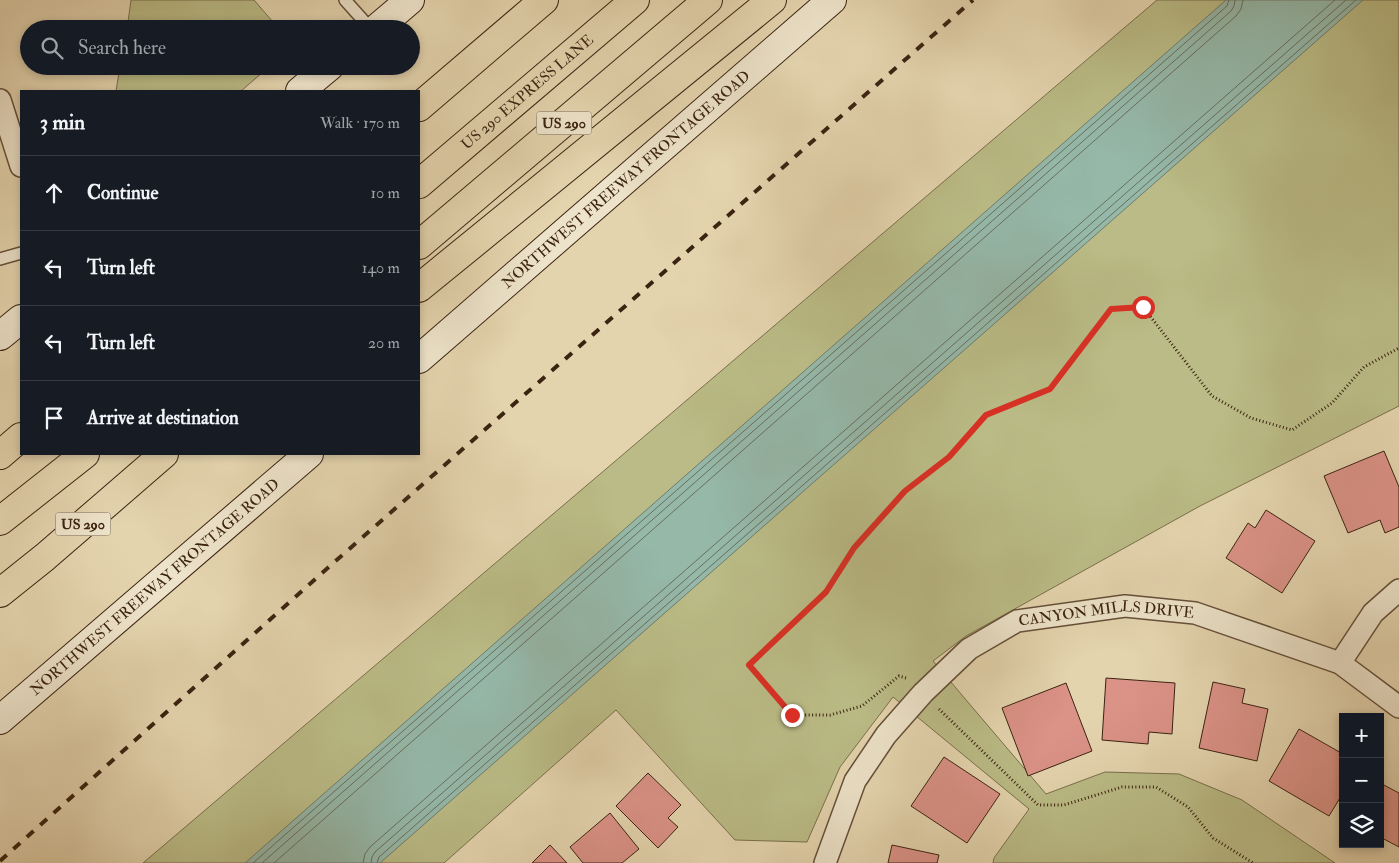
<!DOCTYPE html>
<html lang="en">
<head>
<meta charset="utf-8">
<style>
	body { margin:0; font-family:"IM FELL Double Pica",serif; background:#242831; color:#f1f3f6 }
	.controls { position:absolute; right:15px; bottom:15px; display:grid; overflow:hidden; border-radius:0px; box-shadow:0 2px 8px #0003 }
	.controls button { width:45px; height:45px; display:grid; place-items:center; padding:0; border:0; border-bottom:1px solid #363941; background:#171b24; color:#f1f3f6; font:25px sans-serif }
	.stop { position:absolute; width:15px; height:15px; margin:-11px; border:4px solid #d93025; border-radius:50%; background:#fff }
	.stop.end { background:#d93025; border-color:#fff; box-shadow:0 1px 5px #0008 }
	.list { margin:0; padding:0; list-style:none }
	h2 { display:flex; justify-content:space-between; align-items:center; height:65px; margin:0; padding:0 20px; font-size:21px }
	h2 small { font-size:16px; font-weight:400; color:#9ea1a6 }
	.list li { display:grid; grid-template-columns:32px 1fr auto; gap:15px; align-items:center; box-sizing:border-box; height:75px; padding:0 20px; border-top:1px solid #363941 }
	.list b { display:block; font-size:19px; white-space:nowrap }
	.list em { font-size:16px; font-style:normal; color:#9ea1a6 }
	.icon { flex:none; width:28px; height:28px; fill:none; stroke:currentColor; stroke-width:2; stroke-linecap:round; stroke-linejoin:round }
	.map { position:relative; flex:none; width:1399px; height:863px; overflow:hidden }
	.search { position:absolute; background:#171b24; box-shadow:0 2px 8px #0003; left:20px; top:20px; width:400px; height:55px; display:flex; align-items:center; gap:12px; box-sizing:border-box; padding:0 18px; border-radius:28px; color:#9ea1a6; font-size:19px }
	.panel { position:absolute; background:#171b24; box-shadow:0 2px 8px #0003; left:20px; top:90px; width:400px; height:365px; border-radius:0px }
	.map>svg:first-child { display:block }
	.green { fill:#babb86; stroke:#7a6f4c }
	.water { fill:#95b8a9; stroke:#717c6c }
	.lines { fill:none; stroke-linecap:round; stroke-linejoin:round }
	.shore { stroke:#686e5d; stroke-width:1 }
	.building { fill:#db9287; stroke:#3b2311 }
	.lane-casing { stroke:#654f38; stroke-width:14 }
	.street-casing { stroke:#654f38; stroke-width:24 }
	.secondary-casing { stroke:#3b2311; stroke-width:30 }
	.highway-casing { stroke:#3b2311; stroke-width:30 }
	.path { stroke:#3b2311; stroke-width:3; stroke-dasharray:1 2.5; stroke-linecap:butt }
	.lane { stroke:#ede3ca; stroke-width:11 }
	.street { stroke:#ede3ca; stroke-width:21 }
	.secondary { stroke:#ede3ca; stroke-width:28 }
	.highway { stroke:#e4d4ae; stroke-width:28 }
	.rail { stroke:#3b2311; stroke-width:4; stroke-dasharray:9 9; stroke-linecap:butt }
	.route { stroke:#d93025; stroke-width:6 }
	.labels { text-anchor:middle; stroke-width:5; stroke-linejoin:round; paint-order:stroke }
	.shield { fill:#ede3ca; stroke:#705d48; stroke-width:1 }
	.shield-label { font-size:14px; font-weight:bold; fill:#3b2311 }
	.street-label { font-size:15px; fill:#3b2311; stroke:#ede3ca }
</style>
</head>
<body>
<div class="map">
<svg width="1399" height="863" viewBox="0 0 1399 863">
	<rect width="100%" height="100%" fill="#e4d4ae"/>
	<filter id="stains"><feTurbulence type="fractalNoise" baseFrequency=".004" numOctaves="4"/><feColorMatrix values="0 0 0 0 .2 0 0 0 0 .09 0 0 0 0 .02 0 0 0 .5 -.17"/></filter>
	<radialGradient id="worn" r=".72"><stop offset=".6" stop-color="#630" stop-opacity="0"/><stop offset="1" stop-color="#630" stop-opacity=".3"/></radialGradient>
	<g class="green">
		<polygon points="131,0 254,0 279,29 127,29"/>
		<polygon points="1157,0 1399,0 1399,406 1200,506 966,636 933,661 1046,794 1105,772 1179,774 1242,800 1335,863 993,863 994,858 1029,809 893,697 840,767 807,842 735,840 616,710 444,863 143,863"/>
		<polygon points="120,66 270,66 241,91 116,91"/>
	</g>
	<polygon class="water" points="1226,0 1363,0 380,863 245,863"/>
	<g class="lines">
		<g class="shore">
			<polyline points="253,863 1227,6 1229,0"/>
			<polyline points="262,863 1231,11 1234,6 1235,0"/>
			<polyline points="274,863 1236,16 1241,9 1243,0"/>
			<polyline points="363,863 365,854 370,847 1335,0"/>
			<polyline points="371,863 372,857 375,852 1346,0"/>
			<polyline points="377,863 379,857 1356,0"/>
		</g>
	</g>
	<g class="building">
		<polygon points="1384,451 1399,487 1399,527 1385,533 1380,520 1348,533 1324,476"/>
		<polygon points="1266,510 1315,541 1282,593 1226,558 1248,523 1255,528"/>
		<polygon points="1106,678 1175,683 1172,734 1149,732 1148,744 1102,740"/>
		<polygon points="1213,682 1245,689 1242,703 1268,709 1257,761 1199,748"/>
		<polygon points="1066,683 1092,751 1028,776 1002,708"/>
		<polygon points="1299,729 1343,754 1343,793 1329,816 1269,781"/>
		<polygon points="944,757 1000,794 967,843 911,806"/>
		<polygon points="648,773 681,805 668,818 678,827 658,848 616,806"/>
		<polygon points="1380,783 1399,793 1399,847 1380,837"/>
		<polygon points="610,813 639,849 622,863 583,863 570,847"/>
		<polygon points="550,845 567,863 532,863"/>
		<polygon points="892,845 939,855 937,863 888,863"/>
	</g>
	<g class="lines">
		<defs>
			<g id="lane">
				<polyline points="345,0 371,29"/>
				<polyline points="0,259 21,253"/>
			</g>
			<g id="street">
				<polyline points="0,100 21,166"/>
				<polyline points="1340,663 1373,613 1399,590"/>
				<path id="s1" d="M 825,863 L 855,781 L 886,735 L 923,693 L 969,649 L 1017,621 L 1125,606 L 1195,613 L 1340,663 L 1399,707"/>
			</g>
			<g id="secondary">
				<polyline points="376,29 410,0"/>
				<polyline points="300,91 330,66"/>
				<polyline points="0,336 21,319"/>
				<path id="s2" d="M 419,359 L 832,0"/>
				<path id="s3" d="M 0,720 L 309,454"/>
			</g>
			<g id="highway">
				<polyline points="419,107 544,0"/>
				<path id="s4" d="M 419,184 L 635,0"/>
				<polyline points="419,245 708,0"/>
				<polyline points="419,288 772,0"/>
				<polyline points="0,455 21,437"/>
				<polyline points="0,521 85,454"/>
				<polyline points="0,593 45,557 164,454"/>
			</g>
		</defs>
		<use href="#lane" class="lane-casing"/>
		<use href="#street" class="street-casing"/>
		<use href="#secondary" class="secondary-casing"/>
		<use href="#highway" class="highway-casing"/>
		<g class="path">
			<polyline points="906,678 899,676 862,706 830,715 792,715 749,665 826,592 853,549 905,491 949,457 985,415 1050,389 1111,309 1143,307 1212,396 1251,418 1292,430 1332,403 1364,367 1399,348"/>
			<polyline points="939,709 1038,805 1064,805 1122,787 1156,787 1188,807 1213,838 1253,863"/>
		</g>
		<use href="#lane" class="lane"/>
		<use href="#street" class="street"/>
		<use href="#secondary" class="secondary"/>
		<use href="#highway" class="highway"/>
		<polyline class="rail" points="0,861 339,558 973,0"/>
	</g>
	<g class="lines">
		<polyline class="route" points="792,715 749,665 826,592 854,548 905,491 949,457 986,415 1050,389 1111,309 1143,307"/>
	</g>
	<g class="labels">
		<g class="shield">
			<rect x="536.5" y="111.5" width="55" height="23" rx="4"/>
			<rect x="55.5" y="512.5" width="55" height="23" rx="4"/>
		</g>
		<g class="shield-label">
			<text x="564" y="128">US 290</text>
			<text x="83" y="529">US 290</text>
		</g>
		<g class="street-label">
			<text dy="5" stroke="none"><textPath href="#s4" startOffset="142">US 290 EXPRESS LANE</textPath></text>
			<text dy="5" stroke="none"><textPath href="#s2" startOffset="274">NORTHWEST FREEWAY FRONTAGE ROAD</textPath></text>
			<text dy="5" stroke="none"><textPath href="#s3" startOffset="204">NORTHWEST FREEWAY FRONTAGE ROAD</textPath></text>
			<text dy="5" stroke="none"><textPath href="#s1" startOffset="408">CANYON MILLS DRIVE</textPath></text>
		</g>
	</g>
	<rect width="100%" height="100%" filter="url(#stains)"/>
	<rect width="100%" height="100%" fill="url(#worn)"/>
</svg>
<div class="controls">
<button>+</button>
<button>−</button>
<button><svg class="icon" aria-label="layers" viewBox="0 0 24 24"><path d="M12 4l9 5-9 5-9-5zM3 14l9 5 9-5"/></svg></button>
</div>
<div class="stop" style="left:1143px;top:307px"></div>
<div class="stop end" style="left:792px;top:715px"></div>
<div class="search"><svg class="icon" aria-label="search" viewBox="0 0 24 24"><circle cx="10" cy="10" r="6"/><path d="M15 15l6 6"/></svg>Search here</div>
<section class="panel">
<h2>3 min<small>Walk · 170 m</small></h2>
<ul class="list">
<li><svg class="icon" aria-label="ahead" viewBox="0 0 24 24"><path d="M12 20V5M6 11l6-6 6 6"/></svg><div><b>Continue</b></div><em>10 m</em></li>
<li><svg class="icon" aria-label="left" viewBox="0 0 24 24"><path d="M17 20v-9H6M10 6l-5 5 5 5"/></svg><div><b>Turn left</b></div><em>140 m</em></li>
<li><svg class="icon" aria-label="left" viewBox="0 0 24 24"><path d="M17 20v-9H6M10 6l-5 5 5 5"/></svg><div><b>Turn left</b></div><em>20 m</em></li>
<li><svg class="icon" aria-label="arrive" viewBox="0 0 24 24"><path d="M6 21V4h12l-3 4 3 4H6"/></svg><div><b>Arrive at destination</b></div></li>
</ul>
</section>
</div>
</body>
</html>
